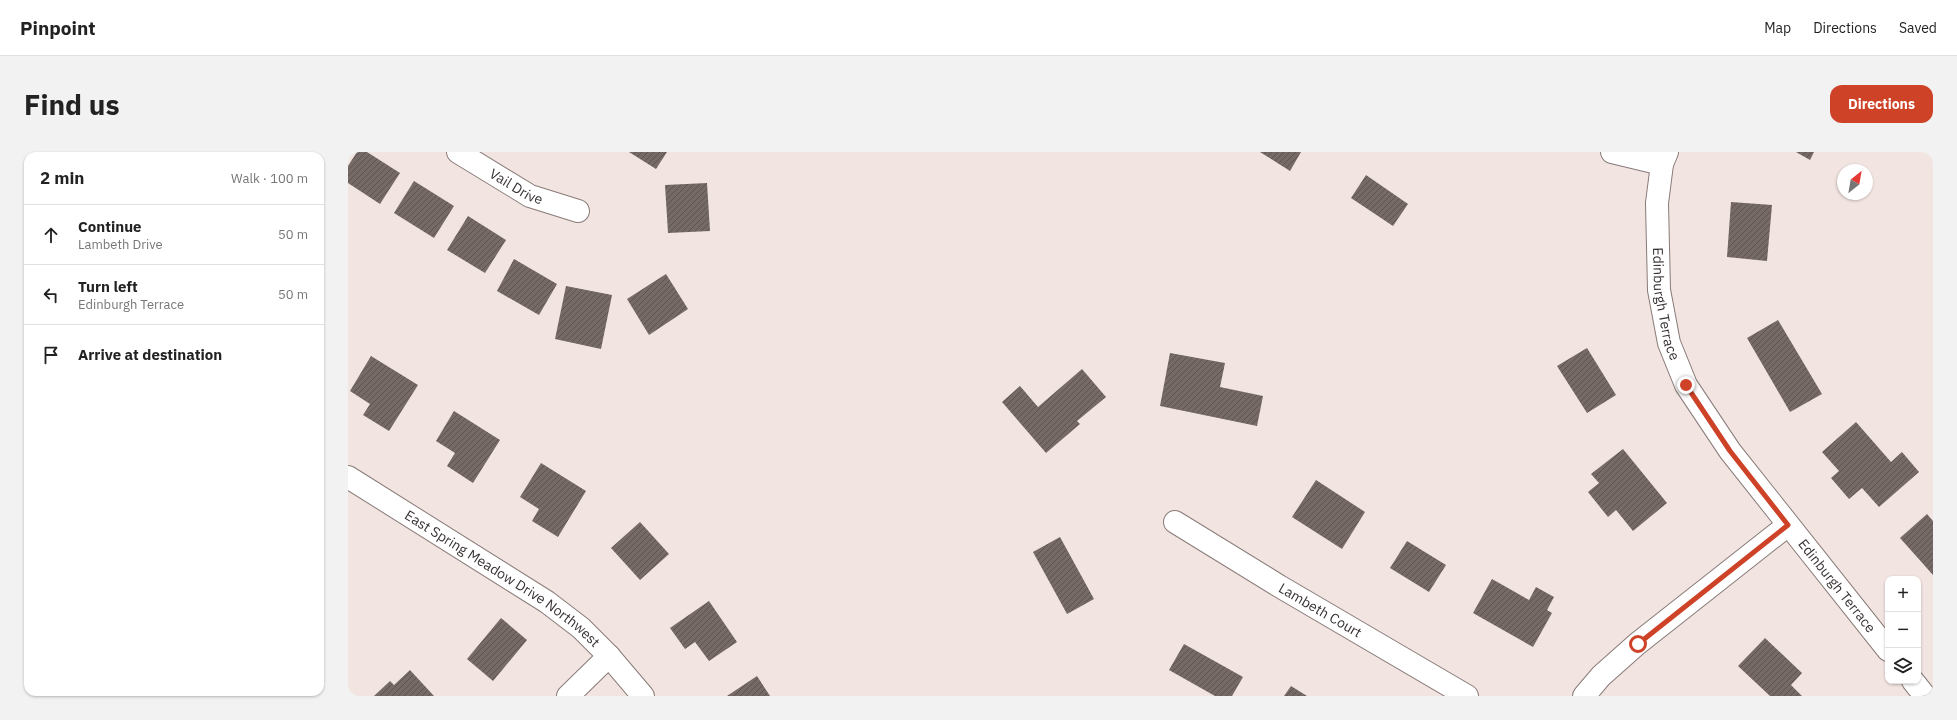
<!DOCTYPE html>
<html lang="en">
<head>
<meta charset="utf-8">
<style>
	body { margin:0; font-family:"IBM Plex Sans",sans-serif; background:#f2f2f2; color:#222 }
	.controls { position:absolute; right:12px; bottom:12px; display:grid; overflow:hidden; border-radius:8px; box-shadow:0 1px 3px #0004 }
	.controls button { width:36px; height:36px; display:grid; place-items:center; padding:0; border:0; border-bottom:1px solid #e0e0e0; background:#fff; color:#222; font:20px sans-serif }
	.compass { position:absolute; left:1489px; top:12px; width:36px; height:36px; border-radius:50%; background:#fff; box-shadow:0 1px 3px #0004; rotate:31deg }
	.stop { position:absolute; width:12px; height:12px; margin:-9px; border:3px solid #ce4328; border-radius:50%; background:#fff }
	.stop.end { background:#ce4328; border-color:#fff; box-shadow:0 1px 4px #0008 }
	.list { margin:0; padding:0; list-style:none }
	h2 { display:flex; justify-content:space-between; align-items:center; height:52px; margin:0; padding:0 16px; font-size:17px }
	h2 small { font-size:13px; font-weight:400; color:#767676 }
	.list li { display:grid; grid-template-columns:26px 1fr auto; gap:12px; align-items:center; box-sizing:border-box; height:60px; padding:0 16px; border-top:1px solid #e0e0e0 }
	.list b { display:block; font-size:15px; white-space:nowrap }
	.list p { margin:0; font-size:13px; white-space:nowrap; color:#767676 }
	.list em { font-size:13px; font-style:normal; color:#767676 }
	.icon { flex:none; width:22px; height:22px; fill:none; stroke:currentColor; stroke-width:2; stroke-linecap:round; stroke-linejoin:round }
	.map { position:relative; flex:none; width:1585px; height:544px; overflow:hidden; border-radius:12px }
	header { display:flex; align-items:center; gap:24px; box-sizing:border-box; height:56px; padding:0 20px; background:#fff; border-bottom:1px solid #e0e0e0 }
	header strong { font-size:19px }
	nav { display:flex; gap:22px; margin-inline-start:auto; font-size:14px }
	.intro { display:flex; align-items:center; justify-content:space-between; box-sizing:border-box; height:96px; padding:0 24px }
	h1 { margin:0; font-size:28px }
	.button { padding:10px 18px; border-radius:12px; background:#ce4328; color:#fff; font-size:14px; font-weight:700 }
	main { display:flex; gap:24px; padding:0 24px }
	aside { flex:1; background:#fff; border-radius:12px; box-shadow:0 1px 3px #0004 }
	.map>svg:first-child { display:block }
	.building { fill:url(#building-hatch) }
	.lines { fill:none; stroke-linecap:round; stroke-linejoin:round }
	.minor-casing { stroke:#887b78; stroke-width:24 }
	.minor { stroke:#fff; stroke-width:22 }
	.route { stroke:#ce4328; stroke-width:5 }
	.labels { text-anchor:middle; stroke-width:4; stroke-linejoin:round; paint-order:stroke }
	.street-label { font-size:14px; fill:#383332; stroke:#f2e4e1 }
</style>
</head>
<body>
<header>
<strong>Pinpoint</strong>
<nav><a>Map</a><a>Directions</a><a>Saved</a></nav>
</header>
<div class="intro"><h1>Find us</h1><a class="button">Directions</a></div>
<main>
<aside>
<h2>2 min<small>Walk · 100 m</small></h2>
<ul class="list">
<li><svg class="icon" aria-label="ahead" viewBox="0 0 24 24"><path d="M12 20V5M6 11l6-6 6 6"/></svg><div><b>Continue</b><p>Lambeth Drive</p></div><em>50 m</em></li>
<li><svg class="icon" aria-label="left" viewBox="0 0 24 24"><path d="M17 20v-9H6M10 6l-5 5 5 5"/></svg><div><b>Turn left</b><p>Edinburgh Terrace</p></div><em>50 m</em></li>
<li><svg class="icon" aria-label="arrive" viewBox="0 0 24 24"><path d="M6 21V4h12l-3 4 3 4H6"/></svg><div><b>Arrive at destination</b></div></li>
</ul>
</aside>
<div class="map">
<svg width="1585" height="544" viewBox="0 0 1585 544">
	<defs>
		<pattern id="building-hatch" width="6" height="6" patternUnits="userSpaceOnUse"><rect width="6" height="6" fill="#766a67"/><path d="M-1 1l2-2M0 6l6-6M5 7l2-2" fill="none" stroke="#5d5351"/></pattern>
	</defs>
	<rect width="100%" height="100%" fill="#f2e4e1"/>
	<g class="building">
		<polygon points="9,0 19,0 52,21 32,52 0,31 0,14"/>
		<polygon points="281,0 319,0 308,17"/>
		<polygon points="912,0 953,0 942,19"/>
		<polygon points="1448,0 1466,0 1462,8"/>
		<polygon points="1018,23 1060,52 1045,74 1003,46"/>
		<polygon points="66,29 106,54 86,86 46,61"/>
		<polygon points="359,31 362,79 320,81 317,33"/>
		<polygon points="1383,50 1424,53 1419,109 1379,105"/>
		<polygon points="120,64 158,88 137,121 99,98"/>
		<polygon points="166,107 209,132 191,163 149,139"/>
		<polygon points="318,122 340,157 301,183 279,147"/>
		<polygon points="218,134 264,143 253,197 207,187"/>
		<polygon points="1430,168 1474,242 1442,260 1399,186"/>
		<polygon points="1239,196 1268,243 1239,261 1209,214"/>
		<polygon points="822,201 877,211 872,235 915,244 909,274 812,254"/>
		<polygon points="23,204 70,233 41,279 15,263 22,252 2,239"/>
		<polygon points="734,217 758,245 729,269 732,272 698,301 654,250 672,234 690,255"/>
		<polygon points="106,259 152,288 125,331 99,314 107,301 88,289"/>
		<polygon points="1508,270 1543,310 1554,300 1571,320 1531,355 1514,336 1501,347 1483,326 1491,319 1474,300"/>
		<polygon points="1275,297 1319,351 1285,379 1268,358 1260,365 1240,340 1251,331 1243,322"/>
		<polygon points="193,311 238,339 210,385 184,369 191,357 172,345"/>
		<polygon points="968,328 1017,360 994,397 944,365"/>
		<polygon points="1579,362 1585,369 1585,423 1552,386"/>
		<polygon points="292,370 321,402 292,428 263,396"/>
		<polygon points="712,385 746,447 719,462 685,400"/>
		<polygon points="1059,389 1098,413 1081,440 1042,416"/>
		<polygon points="1144,427 1181,448 1188,435 1206,445 1199,458 1204,461 1185,495 1125,461"/>
		<polygon points="361,449 389,490 361,509 347,490 337,497 322,476"/>
		<polygon points="153,466 179,488 145,529 119,507"/>
		<polygon points="1417,486 1454,521 1443,533 1454,544 1422,544 1390,514"/>
		<polygon points="836,492 895,525 884,544 867,544 821,518"/>
		<polygon points="62,518 86,544 26,544 42,529 46,533"/>
		<polygon points="409,524 422,544 379,544"/>
		<polygon points="943,534 959,544 936,544"/>
	</g>
	<g class="lines">
		<defs>
			<g id="minor">
				<path id="s1" d="M 110,0 L 182,44 L 230,59"/>
				<polyline points="1264,0 1314,12"/>
				<path id="s2" d="M 1319,0 L 1314,12 L 1309,51 L 1311,138 L 1321,191 L 1338,233 L 1382,299 L 1540,498"/>
				<path id="s3" d="M 0,325 L 199,450 L 233,476 L 261,504 L 295,544"/>
				<path id="s4" d="M 827,370 L 931,434 L 1119,544"/>
				<polyline points="1565,529 1577,544"/>
				<polyline points="220,544 261,504"/>
				<polyline points="1236,544 1253,524 1289,492 1440,373"/>
			</g>
		</defs>
		<use href="#minor" class="minor-casing"/>
		<use href="#minor" class="minor"/>
	</g>
	<g class="lines">
		<polyline class="route" points="1290,492 1440,373 1382,299 1338,233"/>
	</g>
	<g class="labels">
		<g class="street-label">
			<text dy="5" stroke="none"><textPath href="#s1" startOffset="68">Vail Drive</textPath></text>
			<text dy="5" stroke="none"><textPath href="#s2" startOffset="154">Edinburgh Terrace</textPath></text>
			<text dy="5" stroke="none"><textPath href="#s3" startOffset="185">East Spring Meadow Drive Northwest</textPath></text>
			<text dy="5" stroke="none"><textPath href="#s2" startOffset="490">Edinburgh Terrace</textPath></text>
			<text dy="5" stroke="none"><textPath href="#s4" startOffset="170">Lambeth Court</textPath></text>
		</g>
	</g>
</svg>
<div class="controls">
<button>+</button>
<button>−</button>
<button><svg class="icon" aria-label="layers" viewBox="0 0 24 24"><path d="M12 4l9 5-9 5-9-5zM3 14l9 5 9-5"/></svg></button>
</div>
<svg class="compass" viewBox="-18 -18 36 36"><path d="M0-13l5 13h-10z" fill="#e53935"/><path d="M0 13l5-13h-10z" fill="#767676"/></svg>
<div class="stop" style="left:1290px;top:492px"></div>
<div class="stop end" style="left:1338px;top:233px"></div>
</div>
</main>
</body>
</html>
